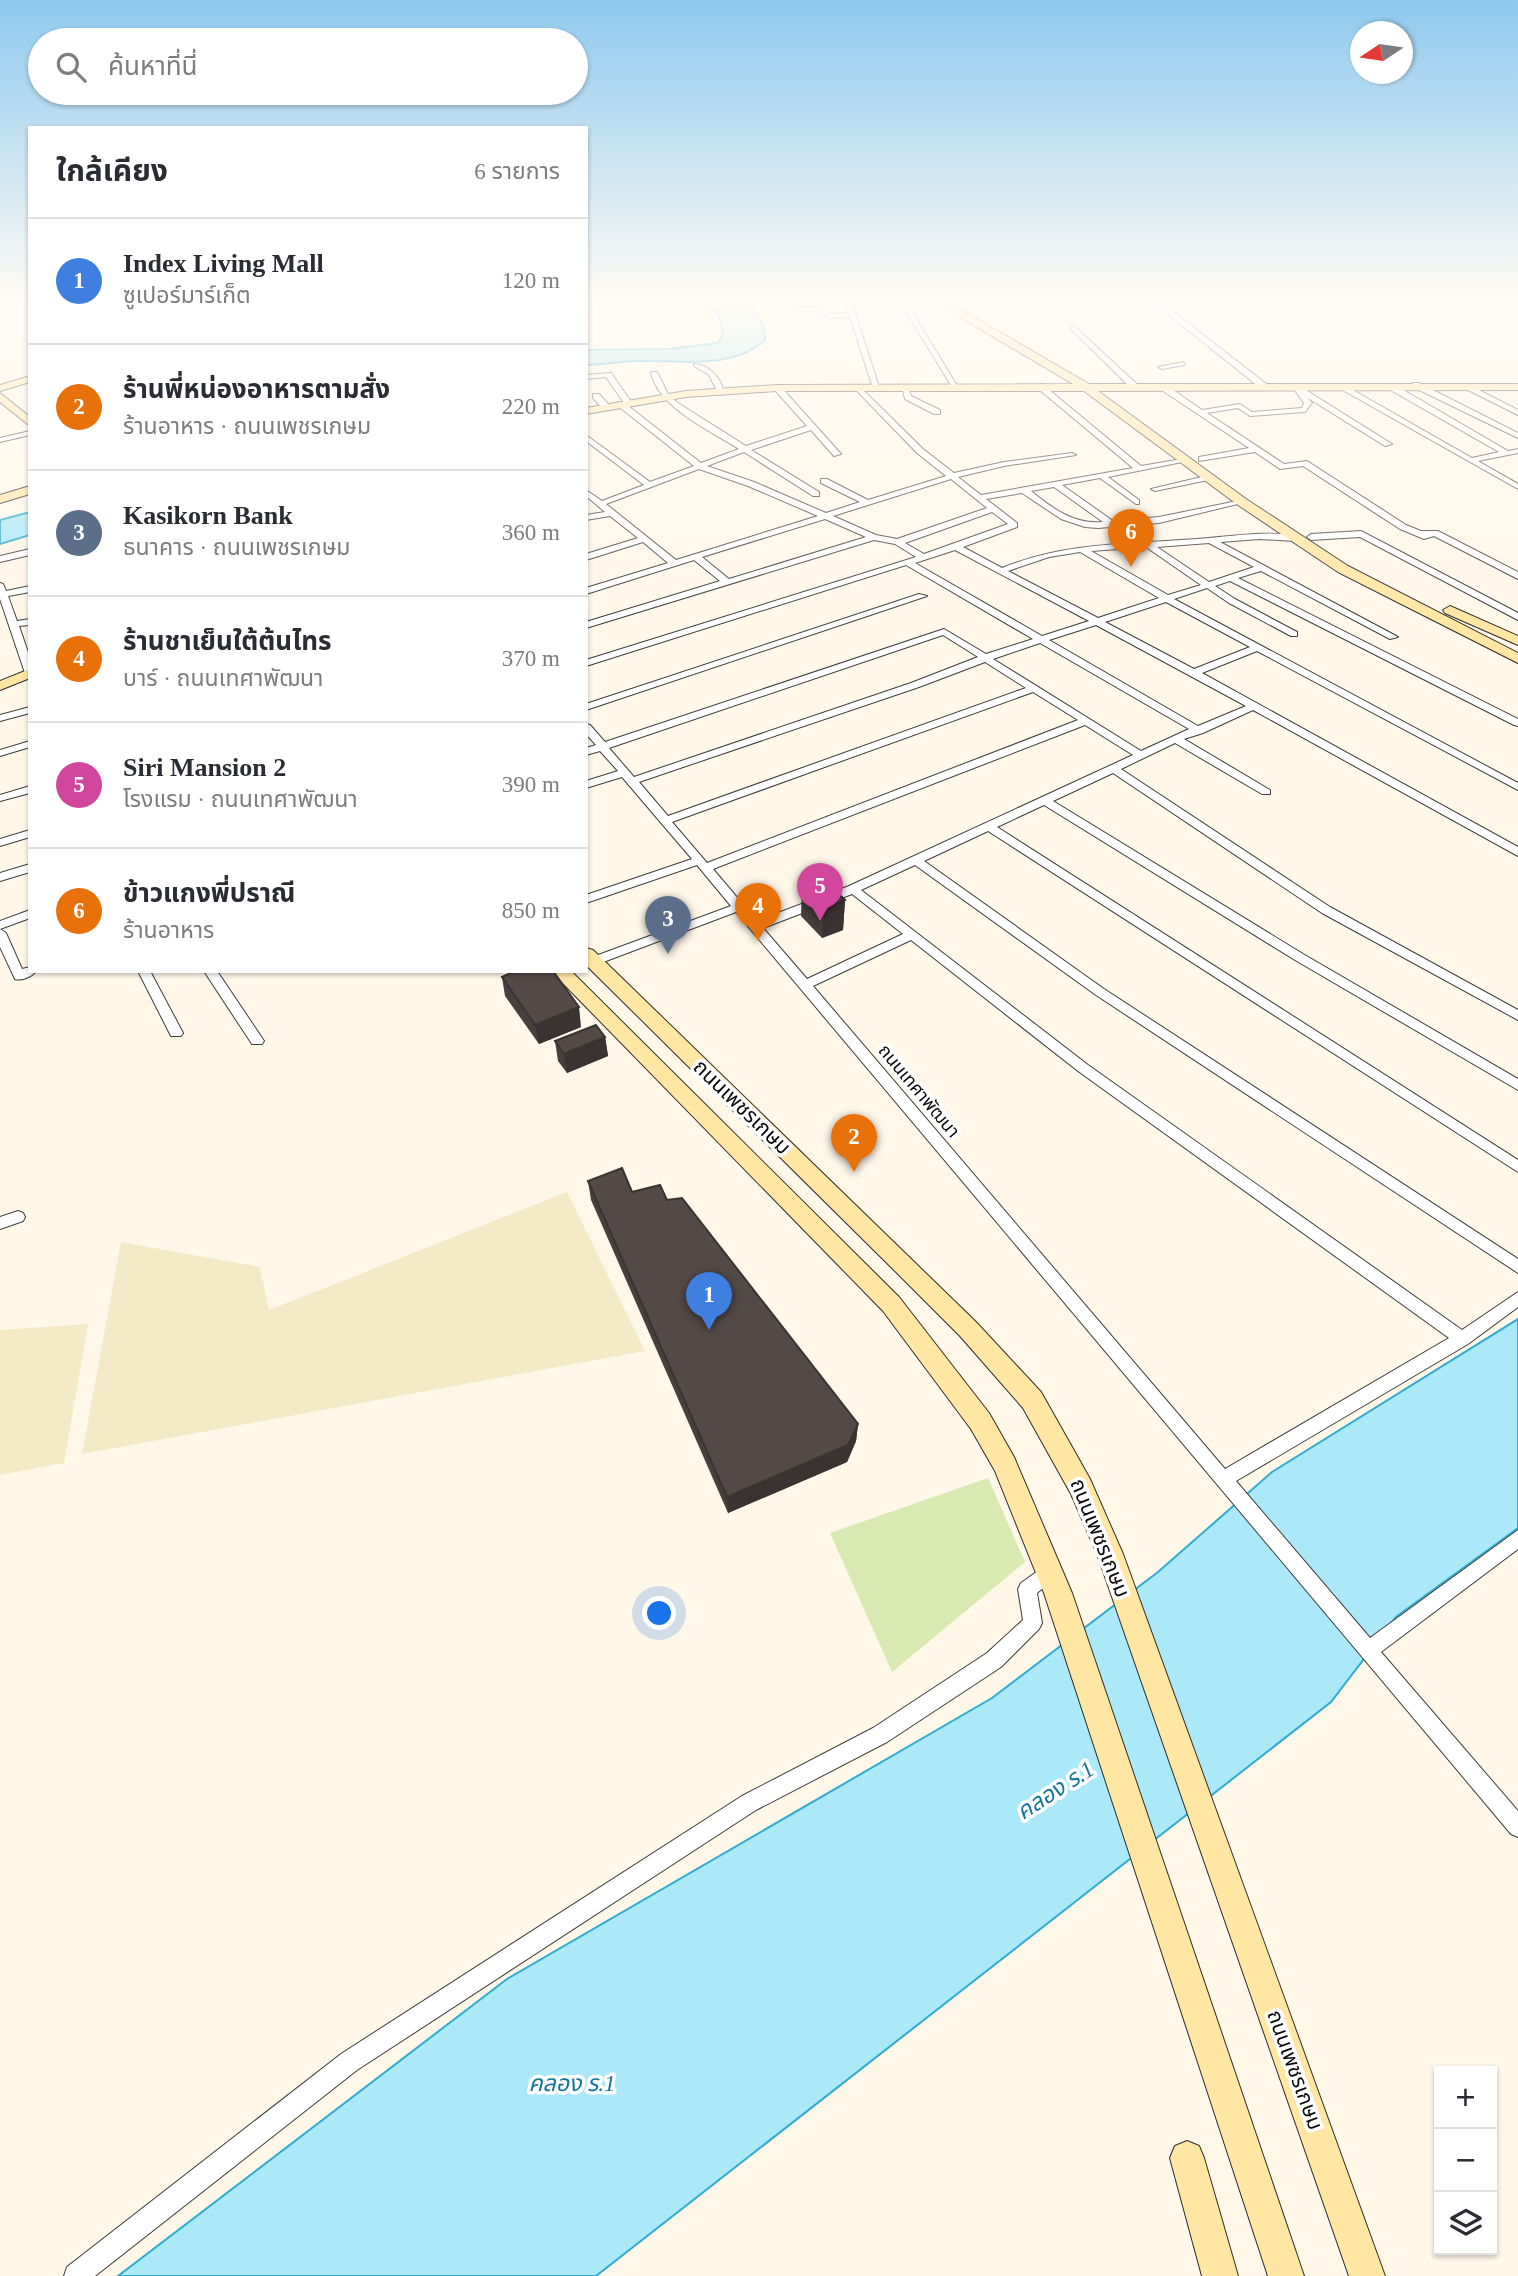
<!DOCTYPE html>
<html lang="th">
<head>
<meta charset="utf-8">
<style>
	body { margin:0; font-family:"Times New Roman","Noto Sans Thai",serif; background:#f7f7f7; color:#2b2b33 }
	.controls { position:absolute; right:21px; bottom:21px; display:grid; overflow:hidden; border-radius:0px; box-shadow:0 2px 5px #0004 }
	.controls button { width:63px; height:63px; display:grid; place-items:center; padding:0; border:0; border-bottom:2px solid #e1e1e2; background:#fff; color:#2b2b33; font:35px sans-serif }
	.compass { position:absolute; left:1350px; top:21px; width:63px; height:63px; border-radius:50%; background:#fff; box-shadow:0 2px 5px #0004; rotate:257deg }
	.you { position:absolute; left:660px; top:1614px; width:24px; height:24px; margin:-18px; border:5px solid #fff; border-radius:50%; background:#1a73e8; box-shadow:0 0 0 10px #1a73e833 }
	.badge { display:grid; place-items:center; width:46px; height:46px; border-radius:50%; background:#2563eb; color:#fff; font-size:23px; font-weight:700 }
	.pin { position:absolute; translate:-50% -58px; filter:drop-shadow(0 2px 4px #0008) }
	.pin::after { content:''; position:absolute; top:37px; width:24px; height:21px; background:inherit; clip-path:polygon(0 0,100% 0,50% 100%) }
	.list { margin:0; padding:0; list-style:none }
	h2 { display:flex; justify-content:space-between; align-items:center; height:91px; margin:0; padding:0 28px; font-size:30px }
	h2 small { font-size:23px; font-weight:400; color:#7c7c81 }
	.list li { display:grid; grid-template-columns:46px 1fr auto; gap:21px; align-items:center; box-sizing:border-box; height:126px; padding:0 28px; border-top:2px solid #e1e1e2 }
	.list b { display:block; font-size:26px; white-space:nowrap }
	.list p { margin:0; font-size:23px; white-space:nowrap; color:#7c7c81 }
	.list em { font-size:23px; font-style:normal; color:#7c7c81 }
	.icon { flex:none; width:38px; height:38px; fill:none; stroke:currentColor; stroke-width:2; stroke-linecap:round; stroke-linejoin:round }
	.map { position:relative; flex:none; width:1518px; height:2276px; overflow:hidden }
	.search { position:absolute; background:#fff; box-shadow:0 2px 5px #0004; left:28px; top:28px; width:560px; height:77px; display:flex; align-items:center; gap:18px; box-sizing:border-box; padding:0 24px; border-radius:38px; color:#7c7c81; font-size:26px }
	.panel { position:absolute; background:#fff; box-shadow:0 2px 5px #0004; left:28px; top:126px; width:560px; height:847px; border-radius:0px }
	.map>svg:first-child { display:block }
	.farmland { fill:#f5eac8 }
	.green { fill:#d8e9b1 }
	.water { fill:#abe8f8; stroke:#30abd1; stroke-width:2 }
	.lines { fill:none; stroke-linecap:round; stroke-linejoin:round }
	.street-casing { stroke:#3d3d3d; stroke-width:2 }
	.secondary-casing { stroke:#2c2c2c; stroke-width:2 }
	.street { fill:#fff; fill-rule:evenodd }
	.secondary { fill:#ffe6a3; fill-rule:evenodd }
	.wall { fill:#473f3d }
	.shaded-wall { fill:#3a3332 }
	.building { fill:#534947; stroke:#3a3332; stroke-width:2 }
	.labels { text-anchor:middle; stroke-width:7; stroke-linejoin:round; paint-order:stroke }
	.street-label { font-size:18px; fill:#0a0a0a; stroke:#fff }
	.near-street-label { font-size:21px; fill:#0a0a0a; stroke:#fff }
	.near-water-label { font-size:23px; font-style:italic; fill:#12789e; stroke:#fff }
</style>
</head>
<body>
<div class="map">
<svg width="1518" height="2276" viewBox="0 0 1518 2276">
	<rect width="100%" height="100%" fill="#fff7e8"/>
	<g class="farmland">
		<polygon points="567,1192 645,1351 82,1454 121,1242 260,1267 269,1310"/>
		<polygon points="88,1324 64,1463 0,1475 0,1330"/>
	</g>
	<polygon class="green" points="988,1478 1025,1562 892,1672 830,1533"/>
	<g class="water">
		<path d="M 683,300 L 743,300 C 755,307 766,327 765,340 C 732,370 681,360 640,361 C 622,361 604,364 586,365 L 586,350 L 670,349 L 718,343 L 723,334 L 718,312 Z"/>
		<polygon points="30,512 30,535 0,544 0,520"/>
		<polygon points="1518,1319 1518,1528 1396,1617 1331,1702 596,2276 118,2276 507,1979 992,1698 1158,1572 1272,1472"/>
	</g>
	<g class="lines">
		<defs>
			<g id="street">
				<polygon points="786,300 793,300 799,307 819,307 830,314 849,313 845,300 851,300 880,390 873,388 850,317 829,318 818,311 795,310"/>
				<polygon points="899,300 905,300 959,389 952,387"/>
				<polygon points="1150,300 1158,300 1269,386 1269,390 1263,390"/>
				<polygon points="1071,327 1075,327 1139,386 1139,390 1133,390 1071,329"/>
				<polygon points="1183,362 1185,365 1162,369 1158,367"/>
				<path d="M 694,364 C 710,365 721,378 724,393 L 718,393 L 709,375 L 694,366 Z"/>
				<path d="M 651,372 L 657,372 L 669,396 L 678,403 L 746,446 L 807,426 L 773,388 L 780,386 L 841,454 L 834,456 L 811,430 L 751,450 L 819,492 L 819,496 L 813,496 L 744,452 L 707,466 L 754,482 L 826,513 L 860,502 L 821,483 L 821,479 L 827,479 L 868,500 L 946,476 L 917,453 L 856,390 L 859,386 L 923,449 L 954,473 L 1004,462 L 1072,453 L 1076,455 L 1004,466 L 958,477 L 981,495 L 1133,468 L 1035,386 L 1042,384 L 1141,466 L 1188,458 L 1192,460 L 1108,477 L 1139,500 L 1139,504 L 1136,504 L 1100,478 L 1062,485 L 1113,521 L 1159,517 L 1242,500 L 1246,502 L 1159,523 L 1098,528 L 1085,527 L 1061,519 L 1022,493 L 986,499 L 1017,523 L 1017,527 L 963,547 L 1002,568 C 1065,542 1130,544 1197,539 C 1230,537 1265,530 1298,536 L 1299,538 L 1295,541 L 1259,539 L 1220,542 L 1398,637 L 1390,639 L 1261,571 L 1238,578 L 1518,719 L 1518,726 L 1514,725 L 1230,581 L 1215,586 L 1235,599 L 1297,632 L 1297,636 L 1291,636 L 1229,603 L 1207,588 L 1174,599 L 1518,783 L 1518,790 L 1257,651 L 1202,673 L 1518,847 L 1518,856 L 1253,710 L 1203,733 L 1184,739 L 1270,790 L 1270,794 L 1262,794 L 1175,743 L 1121,769 L 1330,907 L 1518,1010 L 1518,1020 L 1322,913 L 1113,773 L 1053,801 L 1303,954 L 1518,1079 L 1518,1090 L 1295,960 L 1044,805 L 997,827 L 1518,1160 L 1518,1172 L 988,831 L 924,861 L 1104,989 L 1518,1259 L 1518,1273 L 1096,995 L 915,865 L 861,890 L 1088,1065 L 1462,1330 L 1518,1292 L 1518,1307 L 1468,1344 L 1236,1481 L 1370,1638 L 1518,1530 L 1518,1549 L 1381,1652 L 1518,1811 L 1518,1837 L 1511,1834 L 736,912 L 598,964 L 590,964 L 588,961 L 590,958 L 731,906 L 697,865 L 586,903 L 586,895 L 692,859 L 622,777 L 586,788 L 586,781 L 618,771 L 600,751 L 586,755 L 586,748 L 596,745 L 586,734 L 586,724 L 590,725 L 605,742 L 944,629 L 986,654 L 1033,639 L 906,565 L 586,666 L 586,660 L 916,557 L 895,544 L 874,540 L 586,628 L 586,622 L 720,581 L 694,560 L 586,594 L 586,588 L 668,563 L 643,542 L 586,560 L 586,554 L 638,538 L 610,516 L 586,520 L 586,515 L 605,512 L 586,496 L 586,490 L 602,501 L 644,485 L 586,441 L 586,435 L 650,482 L 694,466 L 618,406 L 618,402 L 624,403 L 606,377 L 586,379 L 586,375 L 611,373 L 632,403 L 627,405 L 701,463 L 739,449 C 711,431 657,407 651,372 ZM 699,469 L 748,486 L 818,516 L 676,560 L 606,504 ZM 951,479 L 987,508 L 897,539 L 876,535 L 833,516 ZM 1054,487 L 1103,522 C 1074,525 1052,508 1031,491 ZM 992,512 L 1008,524 L 924,554 L 905,543 ZM 825,519 L 866,537 L 729,579 L 702,557 ZM 1209,543 L 1254,567 L 1209,582 L 1157,547 ZM 1146,547 L 1201,585 L 1168,595 L 1091,551 ZM 955,550 L 1089,621 L 1042,636 L 915,563 ZM 1080,552 L 1159,598 L 1098,618 L 1008,571 L 1049,557 ZM 1166,602 L 1250,647 L 1194,669 L 1105,622 ZM 1096,625 L 1246,706 L 1198,726 L 1049,640 ZM 943,635 L 978,657 L 911,683 L 634,777 L 609,748 ZM 1040,643 L 1189,729 L 1141,751 L 993,659 ZM 985,662 L 1026,688 L 668,816 L 639,782 L 919,687 ZM 1033,692 L 1078,720 L 707,863 L 672,822 ZM 1085,725 L 1133,755 L 849,886 L 757,921 L 713,869 ZM 852,894 L 903,934 L 807,979 L 763,928 ZM 911,940 L 1078,1071 L 1449,1338 L 1225,1469 L 813,986 Z"/>
				<polygon points="1413,383 1419,383 1518,433 1518,438 1413,387"/>
				<polygon points="1387,384 1393,384 1508,451 1518,449 1518,453 1478,461 1518,484 1518,489 1339,388 1346,386 1472,458 1499,452 1387,388"/>
				<polygon points="1467,384 1518,410 1518,415 1464,388"/>
				<polygon points="1160,385 1166,385 1202,410 1240,404 1252,412 1302,408 1304,403 1294,389 1301,387 1392,444 1385,446 1308,398 1312,403 1305,412 1250,416 1238,408 1207,413 1284,464 1307,461 1406,525 1421,531 1438,531 1518,572 1518,579 1434,536 1424,539 1400,529 1303,466 1280,469 1255,452 1199,461 1199,457 1249,448 1160,389"/>
				<polygon points="902,386 908,386 911,396 940,410 940,414 934,414 905,399"/>
				<polygon points="593,394 599,394 609,405 609,409 603,409 593,398"/>
				<polygon points="30,431 30,435 0,442 0,438"/>
				<polygon points="1210,475 1213,475 1213,479 1155,491 1151,489"/>
				<polygon points="1361,531 1518,613 1518,620 1360,537 1311,540 1307,537 1311,534"/>
				<polygon points="30,549 30,555 0,562 0,556"/>
				<polygon points="0,583 3,584 6,591 30,586 30,592 8,596 17,621 30,619 30,625 19,626 30,658 30,676 25,673 0,599"/>
				<polygon points="919,594 927,596 586,710 586,704"/>
				<polygon points="30,707 30,713 0,721 0,715"/>
				<polygon points="30,741 30,747 0,756 0,750"/>
				<polygon points="30,786 30,793 0,801 0,795"/>
				<polygon points="30,830 30,837 0,846 0,839"/>
				<polygon points="30,864 30,872 0,881 0,873"/>
				<polygon points="30,910 30,918 0,929 0,921"/>
				<path d="M 0,929 L 6,933 L 22,969 L 30,967 L 30,971 L 36,971 C 32,977 21,981 15,979 L 0,947 Z"/>
				<polygon points="138,971 150,971 183,1033 181,1036 171,1036"/>
				<polygon points="204,971 217,971 262,1038 264,1041 262,1044 252,1044"/>
				<polygon points="18,1211 23,1213 25,1217 23,1221 0,1229 0,1217"/>
				<polygon points="1049,1563 1055,1566 1058,1572 1055,1578 1037,1593 1042,1623 1039,1629 1001,1667 887,1742 756,1810 357,2070 95,2276 64,2276 67,2267 341,2054 742,1796 873,1728 987,1653 1023,1620 1018,1589 1021,1583"/>
			</g>
			<g id="secondary">
				<polygon points="931,300 944,300 1089,384 1518,384 1518,390 1098,391 1246,499 1348,566 1518,653 1518,663 1338,572 1238,505 1084,391 777,391 686,397 586,414 586,408 686,391 777,385 1073,384"/>
				<polygon points="30,376 30,382 0,391 0,385"/>
				<polygon points="0,393 30,417 30,426 0,402"/>
				<polygon points="30,486 30,494 0,503 0,495"/>
				<polygon points="1450,606 1518,636 1518,645 1445,613 1443,610"/>
				<polygon points="30,669 30,678 0,690 0,681"/>
				<polygon points="586,948 593,950 976,1322 1041,1392 1090,1479 1123,1554 1385,2276 1349,2276 1097,1554 1071,1494 1023,1408 960,1336 891,1267 586,965"/>
				<polygon points="551,971 571,971 899,1297 989,1413 1014,1457 1072,1593 1304,2276 1268,2276 1044,1593 995,1471 971,1429 883,1311"/>
				<polygon points="1187,2141 1199,2146 1204,2158 1238,2276 1202,2276 1170,2158 1175,2146"/>
			</g>
		</defs>
		<use href="#street" class="street-casing"/>
		<use href="#secondary" class="secondary-casing"/>
		<use href="#street" class="street"/>
		<use href="#secondary" class="secondary"/>
	</g>
	<g class="wall">
		<polygon points="802,887 845,900 843,930 822,938 801,916"/>
		<polygon points="502,977 581,1027 539,1044 505,996"/>
		<polygon points="605,1037 608,1056 567,1073 558,1061 555,1041"/>
		<polygon points="588,1181 667,1200 858,1424 856,1441 847,1462 728,1513 591,1200"/>
	</g>
	<g class="shaded-wall">
		<polygon points="845,900 843,930 822,938 824,909"/>
		<polygon points="579,1007 581,1027 539,1044 535,1025"/>
		<polygon points="605,1037 608,1056 567,1073 564,1054"/>
		<polygon points="858,1424 856,1441 847,1462 728,1513 727,1497"/>
	</g>
	<g class="building">
		<polygon points="823,879 845,900 824,909 802,887"/>
		<polygon points="515,971 553,971 579,1007 535,1025 502,977"/>
		<polygon points="596,1025 605,1037 564,1054 555,1041"/>
		<polygon points="622,1168 632,1192 660,1185 667,1200 682,1198 858,1424 848,1445 727,1497 588,1181"/>
	</g>
	<linearGradient id="sky" x2="0" y2="1"><stop stop-color="#8fc9ee"/><stop offset="0.48" stop-color="#fffbf5"/><stop offset="1" stop-color="#fffbf5" stop-opacity="0"/></linearGradient>
	<rect width="1518" height="619" fill="url(#sky)"/>
	<g class="labels">
		<g class="street-label">
			<text transform="translate(919 1091) rotate(50)" y="6">ถนนเทศาพัฒนา</text>
		</g>
		<g class="near-street-label">
			<text transform="translate(742 1107) rotate(44)" y="7">ถนนเพชรเกษม</text>
			<text transform="translate(1100 1538) rotate(68)" y="7">ถนนเพชรเกษม</text>
			<text transform="translate(1295 2070) rotate(70)" y="7">ถนนเพชรเกษม</text>
		</g>
		<g class="near-water-label">
			<text transform="translate(1055 1790) rotate(-33)" y="8">คลอง ร.1</text>
			<text x="572" y="2091">คลอง ร.1</text>
		</g>
	</g>
</svg>
<div class="controls">
<button>+</button>
<button>−</button>
<button><svg class="icon" aria-label="layers" viewBox="0 0 24 24"><path d="M12 4l9 5-9 5-9-5zM3 14l9 5 9-5"/></svg></button>
</div>
<svg class="compass" viewBox="-18 -18 36 36"><path d="M0-13l5 13h-10z" fill="#e53935"/><path d="M0 13l5-13h-10z" fill="#7c7c81"/></svg>
<div class="you"></div>
<div class="pin badge" style="left:709px;top:1330px;background:#3f7fe0">1</div>
<div class="pin badge" style="left:854px;top:1172px;background:#e8710a">2</div>
<div class="pin badge" style="left:668px;top:954px;background:#5c6f8a">3</div>
<div class="pin badge" style="left:758px;top:941px;background:#e8710a">4</div>
<div class="pin badge" style="left:820px;top:921px;background:#d1479c">5</div>
<div class="pin badge" style="left:1131px;top:567px;background:#e8710a">6</div>
<div class="search"><svg class="icon" aria-label="search" viewBox="0 0 24 24"><circle cx="10" cy="10" r="6"/><path d="M15 15l6 6"/></svg>ค้นหาที่นี่</div>
<section class="panel">
<h2>ใกล้เคียง<small>6 รายการ</small></h2>
<ul class="list">
<li><span class="badge" style="background:#3f7fe0">1</span><div><b>Index Living Mall</b><p>ซูเปอร์มาร์เก็ต</p></div><em>120 m</em></li>
<li><span class="badge" style="background:#e8710a">2</span><div><b>ร้านพี่หน่องอาหารตามสั่ง</b><p>ร้านอาหาร · ถนนเพชรเกษม</p></div><em>220 m</em></li>
<li><span class="badge" style="background:#5c6f8a">3</span><div><b>Kasikorn Bank</b><p>ธนาคาร · ถนนเพชรเกษม</p></div><em>360 m</em></li>
<li><span class="badge" style="background:#e8710a">4</span><div><b>ร้านชาเย็นใต้ต้นไทร</b><p>บาร์ · ถนนเทศาพัฒนา</p></div><em>370 m</em></li>
<li><span class="badge" style="background:#d1479c">5</span><div><b>Siri Mansion 2</b><p>โรงแรม · ถนนเทศาพัฒนา</p></div><em>390 m</em></li>
<li><span class="badge" style="background:#e8710a">6</span><div><b>ข้าวแกงพี่ปราณี</b><p>ร้านอาหาร</p></div><em>850 m</em></li>
</ul>
</section>
</div>
</body>
</html>
